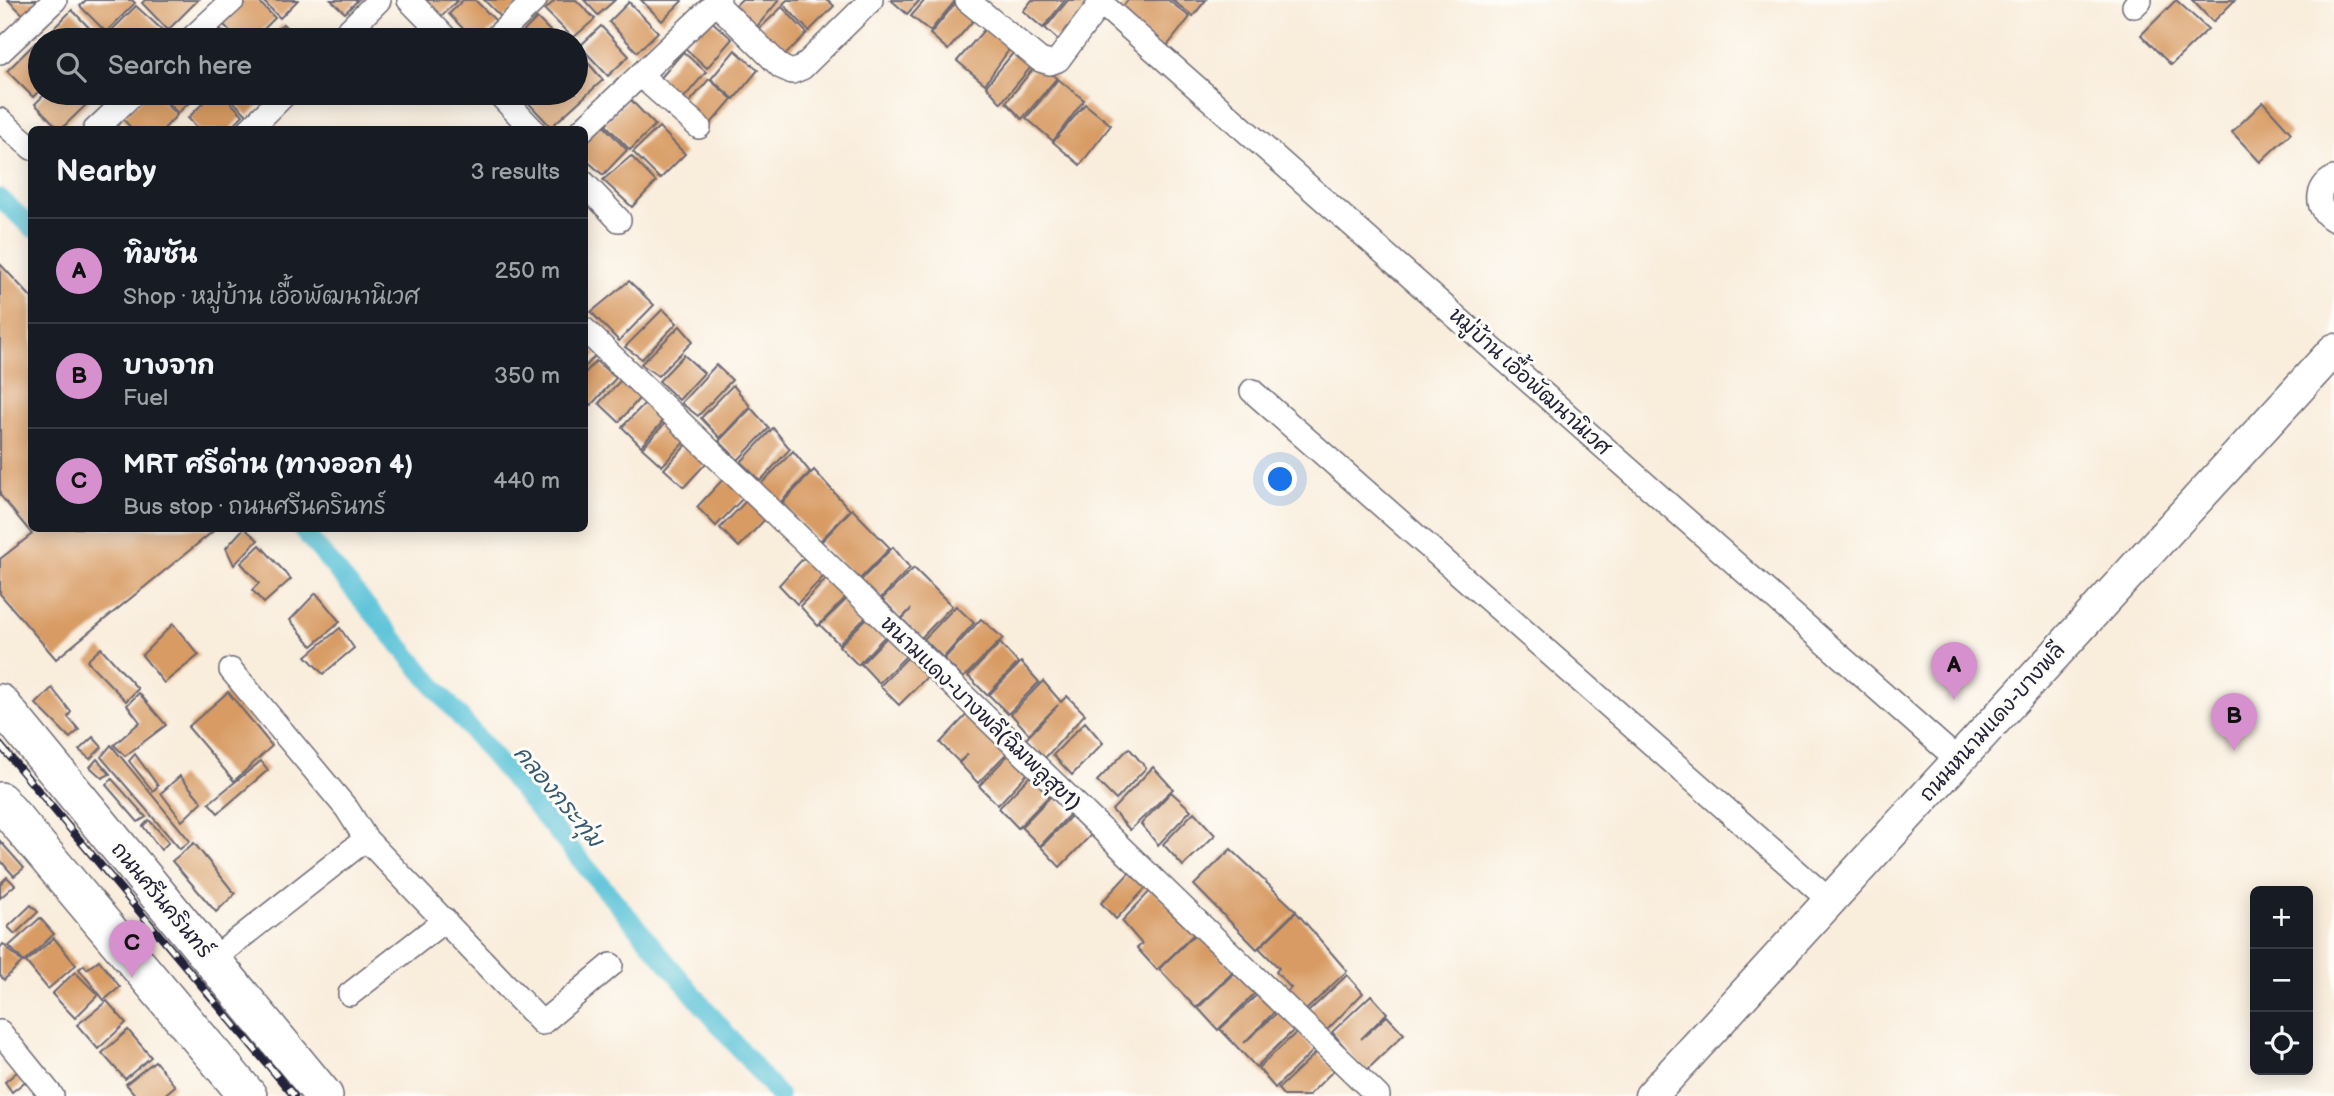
<!DOCTYPE html>
<html lang="en">
<head>
<meta charset="utf-8">
<style>
	body { margin:0; font-family:"Balsamiq Sans","Playpen Sans Thai",sans-serif; background:#20242c; color:#f1f3f6 }
	.controls { position:absolute; right:21px; bottom:21px; display:grid; overflow:hidden; border-radius:10px; box-shadow:0 4px 18px #0003 }
	.controls button { width:63px; height:63px; display:grid; place-items:center; padding:0; border:0; border-bottom:2px solid #363941; background:#171b24; color:#f1f3f6; font:35px sans-serif }
	.you { position:absolute; left:1281px; top:480px; width:24px; height:24px; margin:-18px; border:5px solid #fff; border-radius:50%; background:#1a73e8; box-shadow:0 0 0 10px #1a73e833 }
	.badge { display:grid; place-items:center; width:46px; height:46px; border-radius:50%; background:#d690ce; color:#111; font-size:23px; font-weight:700 }
	.pin { position:absolute; translate:-50% -58px; filter:drop-shadow(0 2px 4px #0008) }
	.pin::after { content:''; position:absolute; top:37px; width:24px; height:21px; background:inherit; clip-path:polygon(0 0,100% 0,50% 100%) }
	.list { margin:0; padding:0; list-style:none }
	h2 { display:flex; justify-content:space-between; align-items:center; height:91px; margin:0; padding:0 28px; font-size:30px }
	h2 small { font-size:23px; font-weight:400; color:#9ea1a6 }
	.list li { display:grid; grid-template-columns:46px 1fr auto; gap:21px; align-items:center; box-sizing:border-box; height:105px; padding:0 28px; border-top:2px solid #363941 }
	.list b { display:block; font-size:26px; white-space:nowrap }
	.list p { margin:0; font-size:23px; white-space:nowrap; color:#9ea1a6 }
	.list em { font-size:23px; font-style:normal; color:#9ea1a6 }
	.icon { flex:none; width:38px; height:38px; fill:none; stroke:currentColor; stroke-width:2; stroke-linecap:round; stroke-linejoin:round }
	.map { position:relative; flex:none; width:2334px; height:1096px; overflow:hidden }
	.search { position:absolute; background:#171b24; box-shadow:0 4px 18px #0003; left:28px; top:28px; width:560px; height:77px; display:flex; align-items:center; gap:18px; box-sizing:border-box; padding:0 24px; border-radius:38px; color:#9ea1a6; font-size:26px }
	.panel { position:absolute; background:#171b24; box-shadow:0 4px 18px #0003; left:28px; top:126px; width:560px; height:406px; border-radius:10px }
	.map>svg:first-child { display:block }
	.lines { fill:none; stroke-linecap:round; stroke-linejoin:round }
	.canal { stroke:#5cc3d8; stroke-width:19 }
	.building { fill:#d89b64 }
	.minor-casing { stroke:#6d6973; stroke-width:26 }
	.secondary-casing { stroke:#6d6973; stroke-width:35 }
	.primary-casing { stroke:#6d6973; stroke-width:40 }
	.minor { stroke:#fff; stroke-width:23 }
	.secondary { stroke:#fff; stroke-width:32 }
	.primary { stroke:#fff; stroke-width:37 }
	.rail-casing { stroke:#22223b; stroke-width:8 }
	.rail { stroke:#fdfcf7; stroke-width:5; stroke-dasharray:16; stroke-linecap:butt }
	.labels { text-anchor:middle; stroke-width:6; stroke-linejoin:round; paint-order:stroke }
	.street-label { font-size:21px; fill:#22223b; stroke:#fdfcf7 }
	.water-label { font-size:23px; font-style:italic; fill:#365a72; stroke:#fdfcf7 }
</style>
</head>
<body>
<div class="map">
<svg width="2334" height="1096" viewBox="0 0 2334 1096">
	<rect width="100%" height="100%" fill="#fdfcf7"/>
	<filter id="ink" filterUnits="userSpaceOnUse"><feTurbulence type="fractalNoise" baseFrequency=".0143" numOctaves="2"/><feDisplacementMap in="SourceGraphic" scale="14" xChannelSelector="R" yChannelSelector="G"/><feConvolveMatrix kernelMatrix="1 2 1 2 8 2 1 2 1" color-interpolation-filters="sRGB"/></filter>
	<filter id="wash" filterUnits="userSpaceOnUse"><feTurbulence type="fractalNoise" baseFrequency=".00686" numOctaves="4" result="noise"/><feDisplacementMap in="SourceGraphic" scale="28" xChannelSelector="R" yChannelSelector="G"/><feGaussianBlur stdDeviation="1.57" result="paint"/><feColorMatrix in="noise" values="0 0 0 0 0 0 0 0 0 0 0 0 0 0 0 0 0 1.4 0 .05"/><feComposite in="paint" operator="in"/></filter>
	<g filter="url(#wash)">
		<rect width="100%" height="100%" fill="#f9eddc"/>
		<g class="lines">
			<g class="canal">
				<polyline points="0,198 32,228"/>
				<polyline points="301,528 779,1096"/>
			</g>
		</g>
		<g id="blocks">
			<g class="building">
				<polygon points="8,0 44,0 26,17"/>
				<polygon points="86,0 132,0 135,3 106,32 80,6"/>
				<polygon points="145,0 198,0 168,30 142,3"/>
				<polygon points="240,0 257,0 275,18 253,40 239,40 220,21"/>
				<polygon points="262,0 298,0 280,18"/>
				<polygon points="331,0 358,0 345,13"/>
				<polygon points="420,0 458,0 439,18"/>
				<polygon points="463,0 475,0 499,24 480,40 474,40 449,14"/>
				<polygon points="484,0 525,0 503,19"/>
				<polygon points="555,0 576,0 595,19 573,38 545,10"/>
				<polygon points="584,0 615,0 598,15"/>
				<polygon points="641,0 681,0 682,1 662,21"/>
				<polygon points="741,0 779,0 754,30 731,10"/>
				<polygon points="787,0 828,0 834,6 809,31 783,4"/>
				<polygon points="891,0 920,0 907,14"/>
				<polygon points="925,0 956,0 930,31 911,16"/>
				<polygon points="958,0 978,15 948,50 930,34"/>
				<polygon points="1032,0 1065,0 1043,28 1023,11"/>
				<polygon points="1068,0 1092,0 1064,45 1045,28"/>
				<polygon points="1128,0 1168,0 1190,17 1163,51 1119,12"/>
				<polygon points="1172,0 1206,0 1193,16"/>
				<polygon points="2176,0 2208,29 2171,65 2141,35"/>
				<polygon points="2192,0 2235,0 2213,22"/>
				<polygon points="629,2 658,32 637,52 609,22"/>
				<polygon points="136,6 170,37 166,40 111,40 107,35"/>
				<polygon points="782,7 807,33 782,58 756,32"/>
				<polygon points="72,10 98,37 94,40 42,40"/>
				<polygon points="537,18 559,40 519,40 517,38"/>
				<polygon points="709,19 732,39 707,68 685,48"/>
				<polygon points="990,23 1013,44 985,84 957,61"/>
				<polygon points="283,24 299,40 266,40"/>
				<polygon points="216,25 232,40 201,40"/>
				<polygon points="601,26 629,56 608,76 580,46"/>
				<polygon points="36,42 40,45 40,90 33,97 7,71"/>
				<polygon points="1018,47 1036,61 1001,103 986,86"/>
				<polygon points="576,49 603,80 551,127 523,97 528,93 576,93"/>
				<polygon points="735,50 758,70 734,99 711,79"/>
				<polygon points="683,52 706,72 682,100 659,80"/>
				<polygon points="1038,63 1057,78 1022,119 1006,102"/>
				<polygon points="709,79 732,99 707,128 685,108"/>
				<polygon points="1058,79 1084,100 1053,141 1026,118"/>
				<polygon points="46,93 82,93 90,101 60,130 35,104"/>
				<polygon points="147,93 155,93 177,115 163,130 133,130 122,118"/>
				<polygon points="158,93 199,93 178,113"/>
				<polygon points="213,93 221,93 243,115 229,130 199,130 188,118"/>
				<polygon points="225,93 271,93 248,116"/>
				<polygon points="629,98 655,125 630,150 604,123"/>
				<polygon points="2263,102 2291,133 2260,162 2232,132"/>
				<polygon points="1085,104 1111,125 1080,165 1053,142"/>
				<polygon points="602,124 627,150 603,175 584,158 584,139"/>
				<polygon points="659,127 685,154 660,179 633,152"/>
				<polygon points="631,156 656,182 632,207 603,180"/>
				<polygon points="0,264 32,298 32,528 217,528 56,659 0,594 0,559 32,534 0,495"/>
				<polygon points="629,281 654,305 619,341 591,312"/>
				<polygon points="663,309 677,323 642,359 625,347"/>
				<polygon points="680,326 693,341 658,376 641,364"/>
				<polygon points="584,343 597,354 584,368"/>
				<polygon points="684,355 704,373 679,400 659,381"/>
				<polygon points="596,361 616,378 591,405 584,399 584,374"/>
				<polygon points="716,365 732,380 698,416 681,403"/>
				<polygon points="624,377 643,394 619,422 599,403"/>
				<polygon points="733,385 750,406 720,438 701,418"/>
				<polygon points="647,401 666,418 641,446 622,427"/>
				<polygon points="751,408 769,428 738,460 719,441"/>
				<polygon points="667,421 687,439 662,466 642,448"/>
				<polygon points="773,428 790,449 760,481 741,462"/>
				<polygon points="689,442 709,460 684,487 664,469"/>
				<polygon points="793,451 810,472 779,504 761,484"/>
				<polygon points="814,470 850,510 819,542 782,503"/>
				<polygon points="728,474 747,494 716,526 697,507"/>
				<polygon points="752,495 769,515 739,547 720,528"/>
				<polygon points="852,509 890,548 859,580 820,543"/>
				<polygon points="244,528 258,540 234,565 226,548"/>
				<polygon points="260,545 291,579 264,603 252,590 259,583 241,563"/>
				<polygon points="893,547 910,568 879,600 861,580"/>
				<polygon points="810,551 828,572 797,604 779,585"/>
				<polygon points="914,568 952,606 921,638 902,619 911,609 901,619 882,599"/>
				<polygon points="832,573 849,594 818,626 800,606"/>
				<polygon points="316,593 340,622 312,646 290,620"/>
				<polygon points="853,593 871,612 839,644 820,625"/>
				<polygon points="956,606 974,623 943,658 924,639"/>
				<polygon points="872,613 891,630 858,665 839,646"/>
				<polygon points="981,619 1003,638 963,678 944,659"/>
				<polygon points="173,624 199,655 164,683 142,655"/>
				<polygon points="340,628 354,648 323,674 306,656"/>
				<polygon points="893,631 910,652 879,683 861,664"/>
				<polygon points="1000,643 1018,663 987,695 968,676"/>
				<polygon points="101,648 138,689 126,701 87,661"/>
				<polygon points="912,653 930,674 899,705 880,686"/>
				<polygon points="1021,662 1039,682 1008,714 989,695"/>
				<polygon points="1043,681 1061,702 1067,696 1085,714 1045,758 1026,739 1058,705 1029,734 1011,714"/>
				<polygon points="52,688 71,712 68,717 79,730 70,738 36,704"/>
				<polygon points="228,692 272,746 234,781 188,727"/>
				<polygon points="139,693 166,725 125,756 114,745 140,722 127,705"/>
				<polygon points="972,709 1009,751 978,783 959,763 968,754 959,762 940,743"/>
				<polygon points="1085,722 1103,743 1072,775 1053,755"/>
				<polygon points="93,737 102,747 90,759 79,750"/>
				<polygon points="111,745 190,841 180,849 101,757"/>
				<polygon points="1129,748 1146,768 1116,800 1097,781"/>
				<polygon points="1011,752 1028,773 998,805 979,786"/>
				<polygon points="135,754 158,786 153,791 129,761"/>
				<polygon points="97,759 110,774 102,778 90,767"/>
				<polygon points="261,761 268,770 218,813 209,803"/>
				<polygon points="1153,767 1173,789 1130,830 1112,810"/>
				<polygon points="1031,775 1049,796 1018,828 999,808"/>
				<polygon points="180,776 202,802 182,821 161,793"/>
				<polygon points="112,779 146,817 138,822 106,785"/>
				<polygon points="1171,792 1191,810 1158,845 1141,824"/>
				<polygon points="1053,794 1070,814 1040,846 1021,827"/>
				<polygon points="1194,812 1215,835 1183,866 1163,844"/>
				<polygon points="1073,814 1091,835 1060,867 1041,847"/>
				<polygon points="149,820 169,842 161,850 143,826"/>
				<polygon points="0,841 24,868 14,876 0,860"/>
				<polygon points="194,843 235,894 216,912 172,861"/>
				<polygon points="1231,849 1296,911 1257,949 1194,885"/>
				<polygon points="1131,871 1147,887 1116,919 1101,903"/>
				<polygon points="7,877 15,885 0,898 0,884"/>
				<polygon points="1152,889 1196,932 1157,970 1137,948 1142,944 1122,921"/>
				<polygon points="31,905 38,912 15,934 8,927"/>
				<polygon points="1296,912 1347,971 1305,1011 1286,993 1291,988 1276,972 1279,968 1259,948"/>
				<polygon points="40,918 54,934 24,962 9,946"/>
				<polygon points="1196,933 1235,970 1196,1008 1159,969"/>
				<polygon points="54,938 76,965 48,989 26,962"/>
				<polygon points="3,944 22,962 4,980 0,975 0,948"/>
				<polygon points="99,960 120,987 104,1000 79,969 84,965 87,969"/>
				<polygon points="75,972 98,995 75,1018 52,994"/>
				<polygon points="1235,972 1257,991 1218,1030 1198,1008"/>
				<polygon points="1347,975 1363,993 1325,1032 1308,1012"/>
				<polygon points="1260,992 1276,1010 1244,1043 1279,1011 1295,1029 1256,1067 1220,1029"/>
				<polygon points="1371,995 1387,1013 1361,1039 1387,1016 1404,1034 1365,1072 1332,1032"/>
				<polygon points="107,1001 126,1023 98,1049 77,1025"/>
				<polygon points="128,1030 151,1057 125,1079 102,1053"/>
				<polygon points="1298,1031 1314,1050 1275,1088 1258,1068"/>
				<polygon points="1317,1052 1334,1070 1308,1096 1284,1096 1278,1089"/>
				<polygon points="155,1061 175,1086 163,1096 136,1096 126,1084"/>
				<polygon points="23,1067 32,1076 12,1092 5,1082"/>
			</g>
		</g>
	</g>
	<g filter="url(#ink)">
		<use href="#blocks" fill-opacity="0" stroke="#6d6973" stroke-width="2"/>
		<g class="lines">
			<defs>
				<g id="minor">
					<polyline points="409,0 448,40"/>
					<polyline points="967,0 1040,60 1050,63 1058,60 1103,0"/>
					<polyline points="716,3 781,67 792,72 802,68 871,0"/>
					<polyline points="1101,3 1959,761"/>
					<polyline points="2134,6 2140,0"/>
					<polyline points="190,40 233,0"/>
					<polyline points="339,40 379,0"/>
					<polyline points="493,40 535,0"/>
					<polyline points="0,52 55,0"/>
					<polyline points="640,75 699,127"/>
					<polyline points="498,93 533,130"/>
					<polyline points="0,120 32,148"/>
					<polyline points="95,130 134,93"/>
					<polyline points="249,130 286,93"/>
					<polyline points="582,130 719,0"/>
					<path d="M 2334,178 C 2315,187 2315,210 2334,220"/>
					<polyline points="584,183 619,220"/>
					<polyline points="584,329 1378,1096"/>
					<polyline points="1252,391 1829,900"/>
					<polyline points="366,839 542,1023 611,965"/>
					<polyline points="212,960 366,839 347,809 231,670"/>
					<polyline points="350,994 445,920"/>
					<polyline points="0,1032 52,1096"/>
				</g>
				<polyline id="secondary" points="1651,1096 2334,350"/>
				<g id="primary">
					<polyline points="0,703 324,1096"/>
					<polyline points="0,801 248,1096"/>
				</g>
			</defs>
			<use href="#minor" class="minor-casing"/>
			<use href="#secondary" class="secondary-casing"/>
			<use href="#primary" class="primary-casing"/>
			<use href="#minor" class="minor"/>
			<use href="#secondary" class="secondary"/>
			<use href="#primary" class="primary"/>
			<defs>
				<polyline id="rail" points="0,745 294,1096"/>
			</defs>
			<use href="#rail" class="rail-casing"/>
			<use href="#rail" class="rail"/>
		</g>
	</g>
	<g class="labels">
		<g class="street-label">
			<text transform="translate(1530 381) rotate(42)" y="7">หมู่บ้าน เอื้อพัฒนานิเวศ</text>
			<text transform="translate(981 713) rotate(44)" y="7">หนามแดง-บางพลี(ฉิมพลูสุข1)</text>
			<text transform="translate(1992 722) rotate(-48)" y="7">ถนนหนามแดง-บางพลี</text>
			<text transform="translate(162 900) rotate(50)" y="7">ถนนศรีนครินทร์</text>
		</g>
		<g class="water-label">
			<text transform="translate(559 796) rotate(50)" y="8">คลองกระทุ่ม</text>
		</g>
	</g>
</svg>
<div class="controls">
<button>+</button>
<button>−</button>
<button><svg class="icon" aria-label="locate" viewBox="0 0 24 24"><circle cx="12" cy="12" r="6"/><path d="M12 2v4M12 18v4M2 12h4M18 12h4"/></svg></button>
</div>
<div class="you"></div>
<div class="pin badge" style="left:1954px;top:700px">A</div>
<div class="pin badge" style="left:2234px;top:751px">B</div>
<div class="pin badge" style="left:132px;top:978px">C</div>
<div class="search"><svg class="icon" aria-label="search" viewBox="0 0 24 24"><circle cx="10" cy="10" r="6"/><path d="M15 15l6 6"/></svg>Search here</div>
<section class="panel">
<h2>Nearby<small>3 results</small></h2>
<ul class="list">
<li><span class="badge">A</span><div><b>ทิมซัน</b><p>Shop · หมู่บ้าน เอื้อพัฒนานิเวศ</p></div><em>250 m</em></li>
<li><span class="badge">B</span><div><b>บางจาก</b><p>Fuel</p></div><em>350 m</em></li>
<li><span class="badge">C</span><div><b>MRT ศรีด่าน (ทางออก 4)</b><p>Bus stop · ถนนศรีนครินทร์</p></div><em>440 m</em></li>
</ul>
</section>
</div>
</body>
</html>
